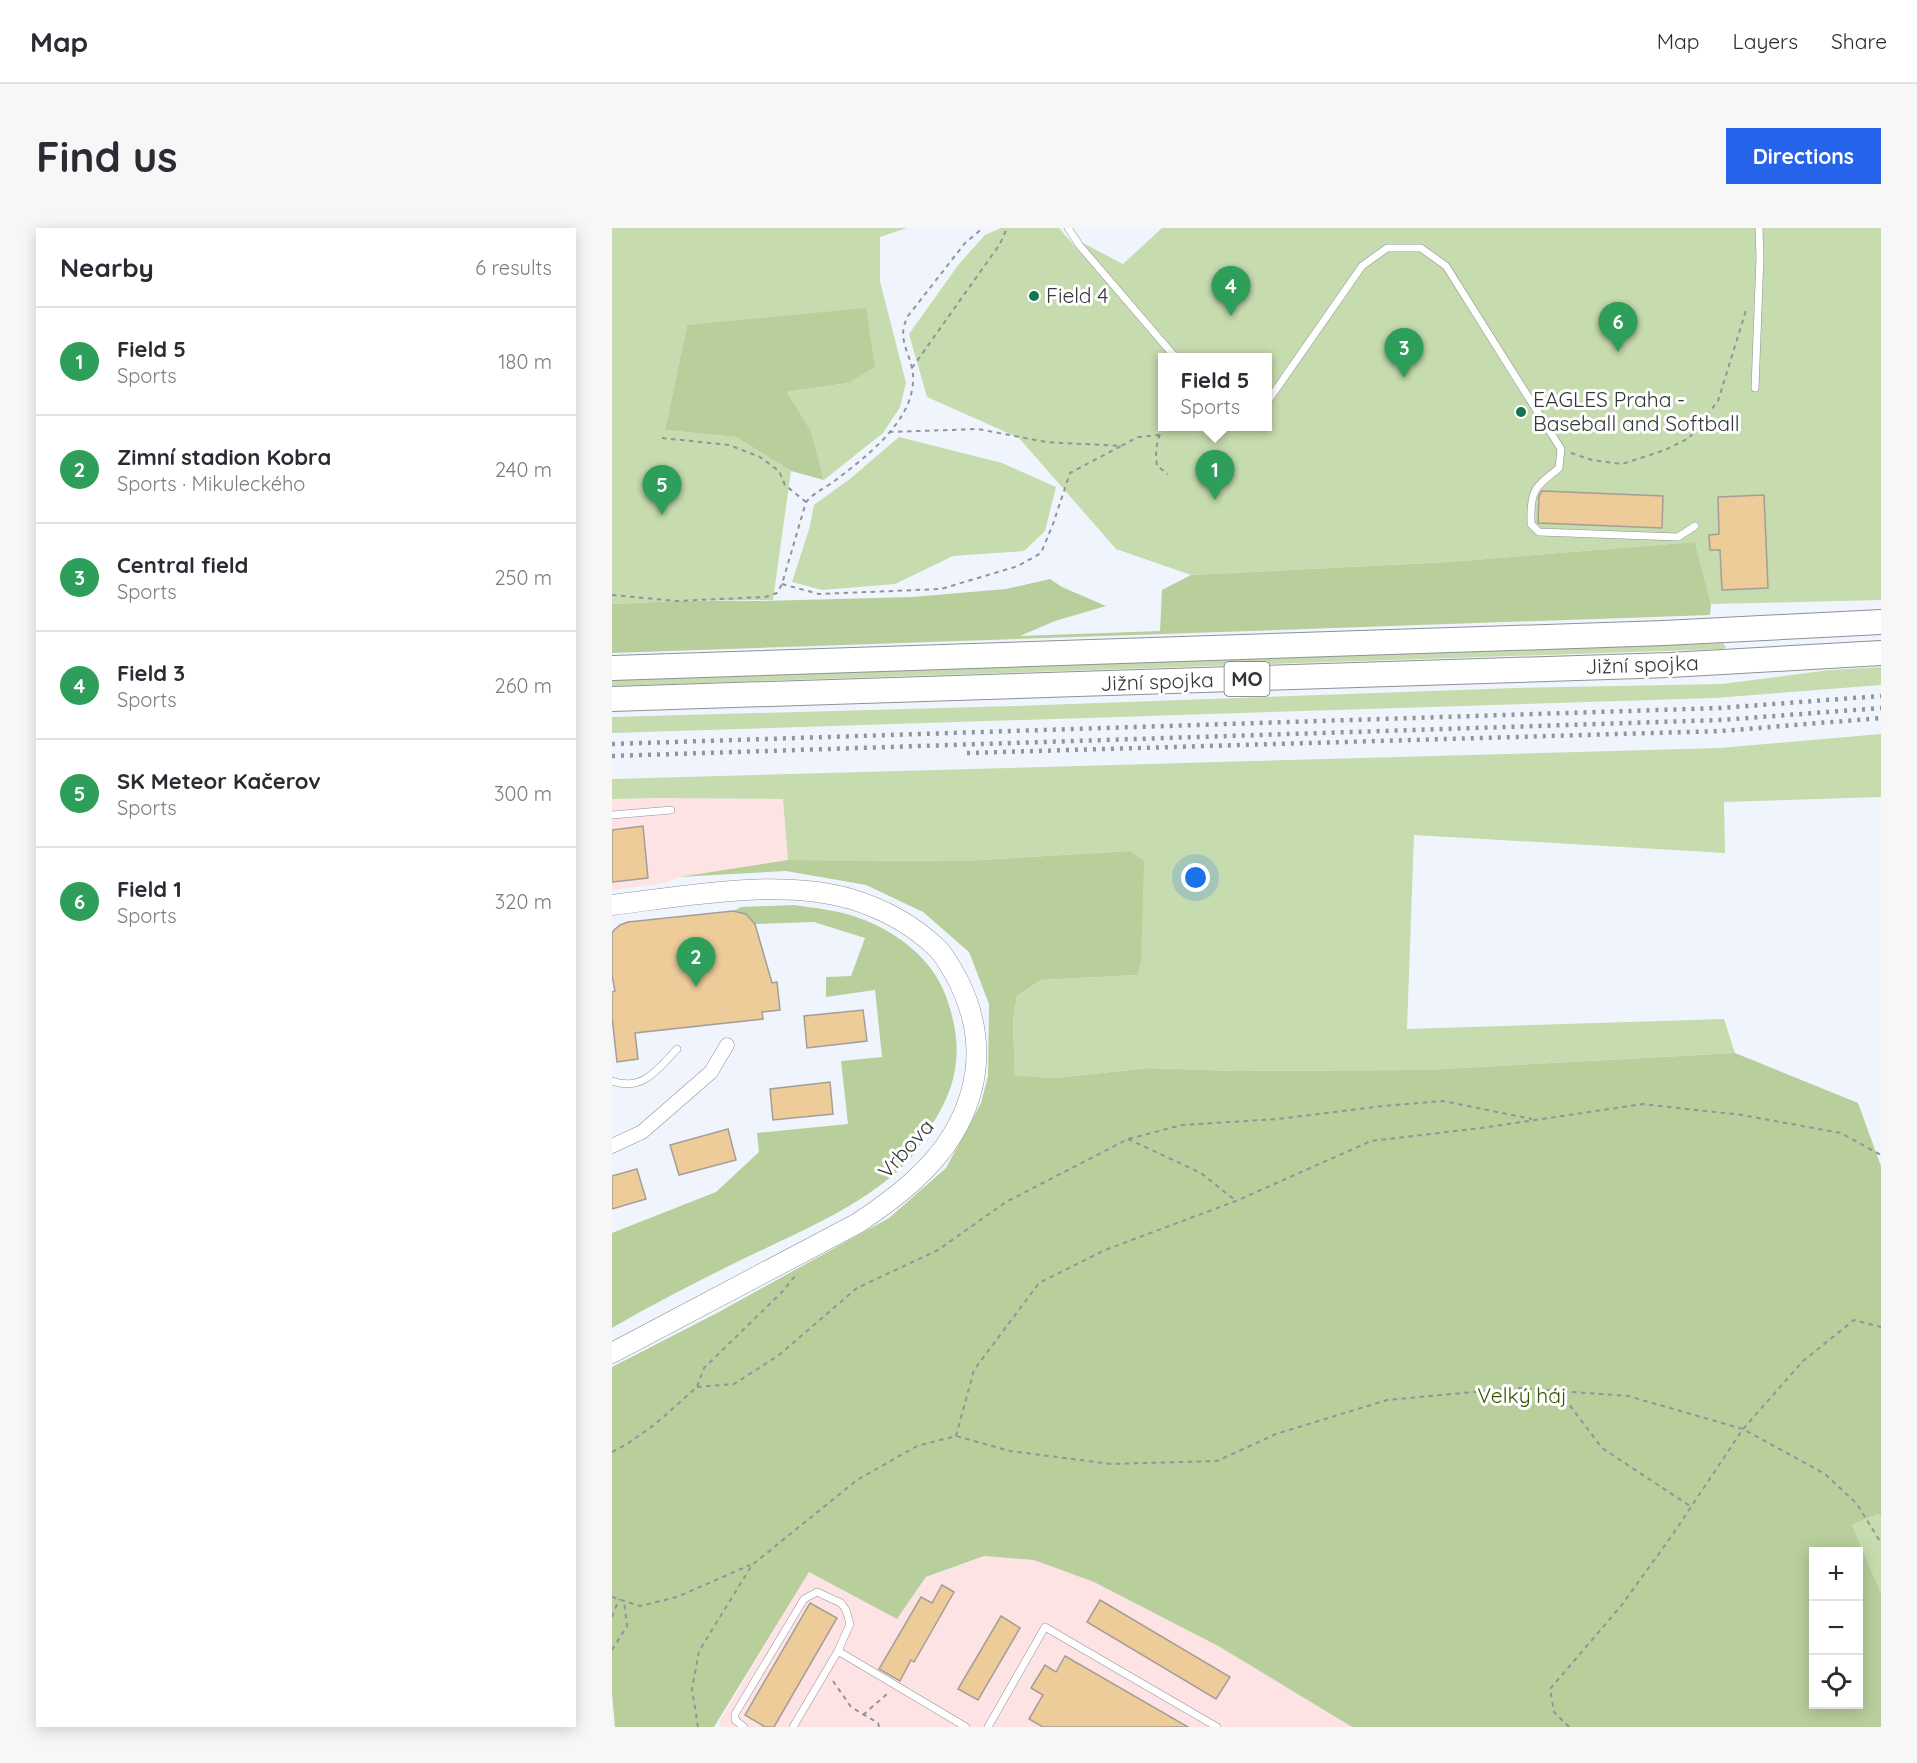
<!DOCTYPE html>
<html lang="en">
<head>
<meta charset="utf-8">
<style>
	body { margin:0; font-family:Quicksand,sans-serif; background:#f7f7f7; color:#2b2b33 }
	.controls { position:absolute; right:18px; bottom:18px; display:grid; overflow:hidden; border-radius:0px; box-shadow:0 3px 15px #0003 }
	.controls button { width:54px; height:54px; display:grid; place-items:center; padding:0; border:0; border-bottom:2px solid #e1e1e2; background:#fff; color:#2b2b33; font:30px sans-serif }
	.you { position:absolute; left:584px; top:650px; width:21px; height:21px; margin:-15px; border:4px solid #fff; border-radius:50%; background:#1a73e8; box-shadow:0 0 0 9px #1a73e833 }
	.badge { display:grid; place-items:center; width:39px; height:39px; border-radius:50%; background:#2563eb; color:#fff; font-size:20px; font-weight:700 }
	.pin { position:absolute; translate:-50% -50px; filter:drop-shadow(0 2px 3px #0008) }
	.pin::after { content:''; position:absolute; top:32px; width:21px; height:18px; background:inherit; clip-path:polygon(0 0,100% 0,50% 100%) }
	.popup { position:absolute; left:546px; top:125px; width:114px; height:78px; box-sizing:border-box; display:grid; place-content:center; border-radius:0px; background:#fff; filter:drop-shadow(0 2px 4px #0005); font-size:20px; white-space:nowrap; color:#7c7c81 }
	.popup b { font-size:22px; color:#2b2b33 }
	.popup::after { content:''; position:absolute; left:50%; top:100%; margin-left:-12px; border:12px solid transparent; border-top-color:#fff }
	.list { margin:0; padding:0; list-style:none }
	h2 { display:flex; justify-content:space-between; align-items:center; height:78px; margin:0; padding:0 24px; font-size:26px }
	h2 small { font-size:20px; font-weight:400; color:#7c7c81 }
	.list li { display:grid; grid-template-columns:39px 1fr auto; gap:18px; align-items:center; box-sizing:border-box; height:108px; padding:0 24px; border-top:2px solid #e1e1e2 }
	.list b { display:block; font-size:22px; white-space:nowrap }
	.list p { margin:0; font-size:20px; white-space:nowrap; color:#7c7c81 }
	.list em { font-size:20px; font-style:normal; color:#7c7c81 }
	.icon { flex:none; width:33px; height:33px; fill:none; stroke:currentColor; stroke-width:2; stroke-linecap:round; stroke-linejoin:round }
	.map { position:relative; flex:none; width:1269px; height:1499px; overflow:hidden; border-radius:0px }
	header { display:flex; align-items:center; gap:36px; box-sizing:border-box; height:84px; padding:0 30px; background:#fff; border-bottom:2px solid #e1e1e2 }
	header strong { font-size:28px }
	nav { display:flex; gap:33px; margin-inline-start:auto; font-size:21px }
	.intro { display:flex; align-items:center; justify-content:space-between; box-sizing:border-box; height:144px; padding:0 36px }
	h1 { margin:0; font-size:42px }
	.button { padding:15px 27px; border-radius:0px; background:#2563eb; color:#fff; font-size:21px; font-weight:700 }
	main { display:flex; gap:36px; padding:0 36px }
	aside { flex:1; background:#fff; border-radius:0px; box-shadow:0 3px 15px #0003 }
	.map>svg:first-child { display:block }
	.commercial { fill:#fee3e4 }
	.green { fill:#c6dbae; fill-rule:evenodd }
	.forest { fill:#b8cf9c; fill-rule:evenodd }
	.building { fill:#edcc9a; stroke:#a49e97; stroke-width:1.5 }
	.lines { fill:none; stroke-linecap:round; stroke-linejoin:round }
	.service-casing { stroke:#8d9299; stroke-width:8 }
	.minor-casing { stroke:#8d9299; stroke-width:15 }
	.secondary-casing { stroke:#8d9299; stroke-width:21 }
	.trunk-casing { stroke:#8d9299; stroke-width:26 }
	.path { stroke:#91949a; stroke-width:2; stroke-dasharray:4.5 4.5; stroke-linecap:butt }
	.service { stroke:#fff; stroke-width:7 }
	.minor { stroke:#fff; stroke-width:14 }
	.secondary { stroke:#fff; stroke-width:20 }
	.trunk { stroke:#fff; stroke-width:24 }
	.rail { stroke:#91949a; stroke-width:4.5; stroke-dasharray:3 6; stroke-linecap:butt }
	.poi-dot { fill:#12774f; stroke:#fff; stroke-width:2 }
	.labels { text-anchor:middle; stroke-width:6; stroke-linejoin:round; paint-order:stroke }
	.shield { fill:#fff; stroke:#727375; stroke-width:1.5 }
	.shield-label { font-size:20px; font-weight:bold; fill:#35373a }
	.poi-label { font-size:21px; fill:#35373a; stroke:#fff; text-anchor:start }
	.street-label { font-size:21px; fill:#35373a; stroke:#fff }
	.park-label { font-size:21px; fill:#375201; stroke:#fff }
</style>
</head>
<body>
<header>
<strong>Map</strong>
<nav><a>Map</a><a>Layers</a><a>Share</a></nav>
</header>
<div class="intro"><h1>Find us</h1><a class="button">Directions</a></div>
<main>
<aside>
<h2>Nearby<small>6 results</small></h2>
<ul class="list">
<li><span class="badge" style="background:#2e9e5b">1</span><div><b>Field 5</b><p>Sports</p></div><em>180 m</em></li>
<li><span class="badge" style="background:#2e9e5b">2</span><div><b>Zimní stadion Kobra</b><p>Sports · Mikuleckého</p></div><em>240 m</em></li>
<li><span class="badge" style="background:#2e9e5b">3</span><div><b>Central field</b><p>Sports</p></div><em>250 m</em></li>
<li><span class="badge" style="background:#2e9e5b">4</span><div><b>Field 3</b><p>Sports</p></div><em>260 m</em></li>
<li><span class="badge" style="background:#2e9e5b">5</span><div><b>SK Meteor Kačerov</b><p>Sports</p></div><em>300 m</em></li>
<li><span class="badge" style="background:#2e9e5b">6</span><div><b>Field 1</b><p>Sports</p></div><em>320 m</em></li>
</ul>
</aside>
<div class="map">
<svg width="1269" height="1499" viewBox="0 0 1269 1499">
	<rect width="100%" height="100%" fill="#f0f5fd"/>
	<g class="commercial">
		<polygon points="46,570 171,571 176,632 67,649 53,655 0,662 0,571"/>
		<polygon points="372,1328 422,1332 482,1354 608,1419 740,1499 110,1499 106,1496 197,1344 285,1391 314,1350"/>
	</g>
	<g class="green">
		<polygon points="0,0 295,0 268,9 268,53 294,155 288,179 271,205 212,252 199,203 175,164 236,155 103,95 75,97 53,202 124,209 179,243 161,372 64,373 0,376"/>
		<path d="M 389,0 L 447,0 L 465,21 L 471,15 L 511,36 L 550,0 L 1269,0 L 1269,372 L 1099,376 L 1083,314 L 836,334 L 579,347 L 504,321 L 407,210 L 315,169 L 297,106 L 347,36 L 373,7 ZM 550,130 L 656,130 L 656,198 L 550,198 Z"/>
		<polygon points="287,209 390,235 444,259 433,303 412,323 341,328 283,356 210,362 180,354 198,298 202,277 239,250"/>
		<polygon points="1111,415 1114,419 1111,421 0,458 0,452"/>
		<polygon points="1269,439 1269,457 1103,470 0,505 0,489 402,478 903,460 1110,456 1218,442"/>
		<polygon points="1269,506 1269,569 1112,574 1113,625 802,607 795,801 1112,791 1123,825 811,842 624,843 537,840 443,850 403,849 401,793 405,768 429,752 525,747 517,623 352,633 176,632 171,571 46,570 0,571 0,551 1107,520"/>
		<polygon points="1266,1286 1269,1289 1269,1365 1240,1297"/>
	</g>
	<g class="forest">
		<polygon points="254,80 263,139 236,155 175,164 199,203 212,252 179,243 124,209 53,202 75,97"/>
		<polygon points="1083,314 1099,376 1098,387 0,425 0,376 64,373 146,373 300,369 394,361 438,351 450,359 494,378 443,393 408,408 548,403 550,362 579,347 836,334"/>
		<path d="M 518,623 L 532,633 L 529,733 L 525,747 L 429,752 L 405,768 L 401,793 L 403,848 L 443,850 L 537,840 L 624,843 L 811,842 L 1123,825 L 1246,875 L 1269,938 L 1269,1289 L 1266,1286 L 1240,1297 L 1269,1365 L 1269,1499 L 740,1499 L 608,1419 L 482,1354 L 422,1332 L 372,1328 L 314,1349 L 285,1391 L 197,1344 L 102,1499 L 3,1499 L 0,1466 L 0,1139 L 105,1085 L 277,990 L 334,940 L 369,875 L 376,848 L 377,776 L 357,724 L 311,684 L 254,657 L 174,643 L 67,649 L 176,632 L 352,633 ZM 1202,1324 L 1246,1324 L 1246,1476 L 1202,1476 Z"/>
		<path d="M 181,677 C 203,680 226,682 247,690 C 287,704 324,734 336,774 C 351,820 347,854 321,895 C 313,907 306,922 296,933 C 252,978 189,1003 133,1030 C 88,1052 43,1075 0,1100 L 0,1005 L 104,964 L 147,924 L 145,905 L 236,896 L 229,833 L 270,829 L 263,762 L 214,769 L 214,749 L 239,748 L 253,710 L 202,694 L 143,696 L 134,686 L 121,683 L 129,679 Z"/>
	</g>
	<g class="building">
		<polygon points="930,263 1051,268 1050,300 926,295 927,268"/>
		<polygon points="1152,267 1156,360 1110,362 1108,322 1098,322 1097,307 1107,306 1106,269"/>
		<polygon points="31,598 36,650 0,654 0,602"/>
		<polygon points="121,683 134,686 143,696 160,755 165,754 168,782 150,784 151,791 23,805 26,831 5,834 0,789 0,764 3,763 0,747 0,705 2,702 8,697 16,694"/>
		<polygon points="251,782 255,813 195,820 192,788"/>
		<polygon points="218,854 221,886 161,892 158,861"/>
		<polygon points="116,901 124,932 67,947 58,917"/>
		<polygon points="25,941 34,971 0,981 0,948"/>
		<polygon points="330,1357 342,1364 302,1434 299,1432 288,1453 267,1441 309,1369 320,1375"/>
		<polygon points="488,1372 618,1449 604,1471 475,1394"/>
		<polygon points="198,1375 225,1390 162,1499 153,1499 133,1487"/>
		<polygon points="389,1388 408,1400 366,1472 346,1461"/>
		<polygon points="453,1428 576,1499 431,1499 417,1491 431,1467 419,1460 433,1437 444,1444"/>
	</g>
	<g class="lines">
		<defs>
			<g id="service">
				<polyline points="456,0 468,18 564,130"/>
				<polyline points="1143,160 1148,29 1147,0"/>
				<path d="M 656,173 L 750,38 L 775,20 L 809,20 L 834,38 L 949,221 L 947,240 C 922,260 918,262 919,296 L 927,304 L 1066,309 L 1083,298"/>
				<polyline points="0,587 59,582"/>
				<path d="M 0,853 C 31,864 46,841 65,821"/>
				<polyline points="226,1423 354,1499"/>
				<polyline points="132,1499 123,1492 123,1486 192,1371 205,1364 229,1375 234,1382 238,1396 226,1423 181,1499"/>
				<polyline points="376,1499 433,1399 605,1499"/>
			</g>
			<polyline id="minor" points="0,918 30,904 99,844 115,817"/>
			<path id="secondary" d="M 0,677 C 74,668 167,650 239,671 C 272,681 300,696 325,720 C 334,729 341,743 347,754 C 372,805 370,857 341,906 C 319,943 282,971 246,995 L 0,1125"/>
			<g id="trunk">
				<polyline points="0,440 1052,405 1269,394"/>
				<polyline points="0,471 1058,437 1269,425"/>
			</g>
		</defs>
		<use href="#service" class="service-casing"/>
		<use href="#minor" class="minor-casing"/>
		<use href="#secondary" class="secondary-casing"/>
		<use href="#trunk" class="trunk-casing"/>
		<g class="path">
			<polyline points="300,140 388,16 395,0"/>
			<path d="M 552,198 C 544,212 543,223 545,238 L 556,246"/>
			<polyline points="277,204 366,201 434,214 509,218 526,209 547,207"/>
			<polyline points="50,210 117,217 148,229 167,243 173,257 194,274"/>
			<polyline points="959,225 980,232 1010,236 1053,222 1077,210 1106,173 1135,79"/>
			<polyline points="170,356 207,366 329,361 406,338 429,325 441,296 458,245 509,218"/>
			<path d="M 0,367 L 64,373 L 153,369 L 165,365 L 170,356 L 194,274 C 202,265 210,261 220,255 C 251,231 299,196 301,154 C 303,128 282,114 296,88 L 353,15 L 371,0"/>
			<polyline points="516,911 589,945 624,973"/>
			<polyline points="85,1159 122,1156 167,1127 245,1060 326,1022 394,974 516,911 570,897 666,891 771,878 831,873 920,891"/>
			<polyline points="947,1163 990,1220 1078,1278"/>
			<polyline points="344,1208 362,1142 427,1055 493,1022 624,973 759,913 869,900 1031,876 1130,887 1229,905 1269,927"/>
			<polyline points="0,1224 15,1216 42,1197 85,1159 92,1140 170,1064 183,1048"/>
			<polyline points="0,1369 28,1378 65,1369 138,1337"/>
			<polyline points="0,1389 7,1371"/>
			<polyline points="0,1422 15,1398 12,1373"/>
			<polyline points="221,1453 239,1479 266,1495 267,1499"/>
			<polyline points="251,1487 276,1465"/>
			<polyline points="86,1499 80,1461 87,1423 140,1337 245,1252 305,1218 344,1208 398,1223 499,1236 605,1233 664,1206 775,1172 905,1160 1016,1168 1131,1201 1213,1246 1245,1276 1269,1315"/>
			<polyline points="957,1499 942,1484 938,1461 1009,1378 1061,1306 1131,1201 1191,1133 1242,1092 1269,1099"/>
		</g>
		<use href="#service" class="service"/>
		<use href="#minor" class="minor"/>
		<use href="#secondary" class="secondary"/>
		<use href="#trunk" class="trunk"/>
		<g class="rail">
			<polyline points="0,516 1108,480 1269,468"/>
			<polyline points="355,525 1109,503 1269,490"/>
			<polyline points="0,528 1109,492 1269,480"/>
		</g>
	</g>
	<g class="poi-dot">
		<circle cx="422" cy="68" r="6"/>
		<circle cx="909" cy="184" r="6"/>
	</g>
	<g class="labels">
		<rect class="shield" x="612.5" y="434" width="45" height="34" rx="4.5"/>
		<g class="shield-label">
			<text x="635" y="458">MO</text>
		</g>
		<g class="poi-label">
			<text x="434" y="75">Field 4</text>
			<text x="921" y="179">EAGLES Praha -<tspan x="921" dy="24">Baseball and Softball</tspan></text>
		</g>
		<g class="street-label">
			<text transform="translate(1030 437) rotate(-2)" y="7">Jižní spojka</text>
			<text transform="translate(545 454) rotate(-2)" y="7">Jižní spojka</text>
			<text transform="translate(294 921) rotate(-48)" y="7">Vrbova</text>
		</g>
		<g class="park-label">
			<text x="910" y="1175">Velký háj</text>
		</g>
	</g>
</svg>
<div class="controls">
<button>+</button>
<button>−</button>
<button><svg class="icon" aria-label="locate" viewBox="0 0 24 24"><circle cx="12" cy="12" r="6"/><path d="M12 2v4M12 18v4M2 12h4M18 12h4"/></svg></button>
</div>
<div class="you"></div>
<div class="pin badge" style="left:603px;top:272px;background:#2e9e5b">1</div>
<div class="popup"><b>Field 5</b>Sports</div>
<div class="pin badge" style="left:84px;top:759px;background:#2e9e5b">2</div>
<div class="pin badge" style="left:792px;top:150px;background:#2e9e5b">3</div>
<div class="pin badge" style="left:619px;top:88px;background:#2e9e5b">4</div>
<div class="pin badge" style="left:50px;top:287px;background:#2e9e5b">5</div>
<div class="pin badge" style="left:1006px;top:124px;background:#2e9e5b">6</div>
</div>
</main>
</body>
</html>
